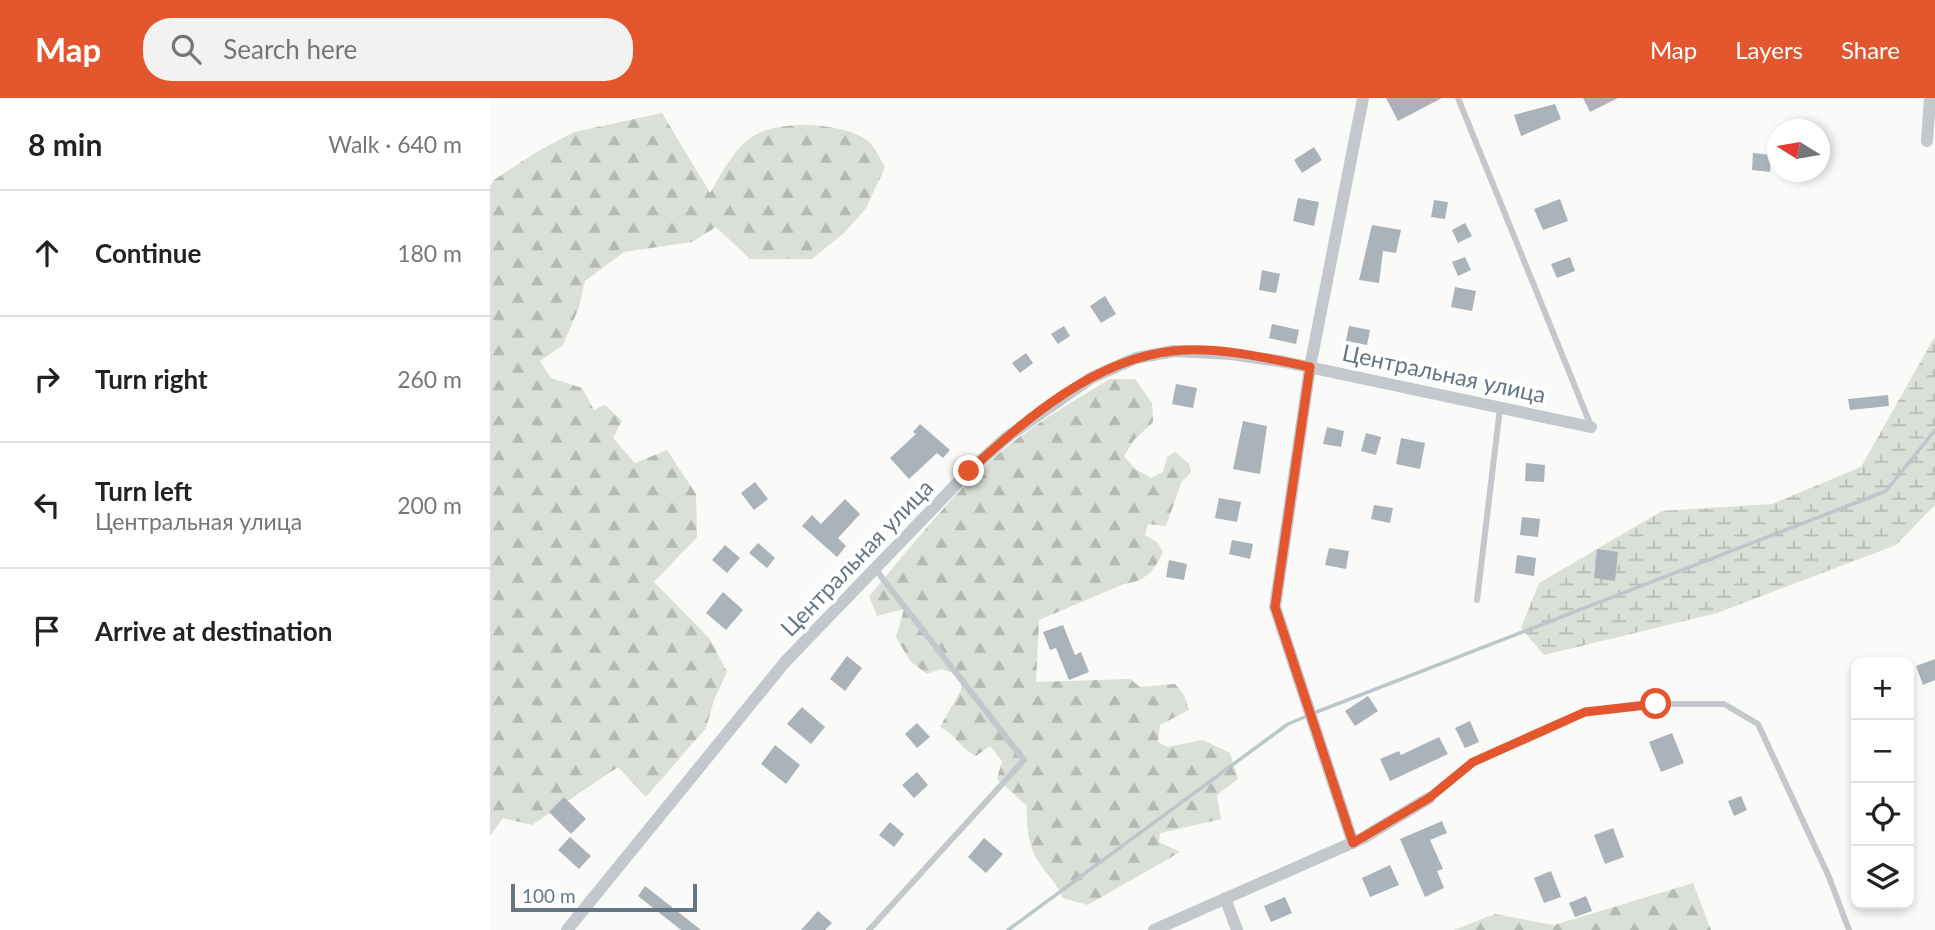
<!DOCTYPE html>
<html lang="en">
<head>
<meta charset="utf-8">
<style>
	body { margin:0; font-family:Lato,sans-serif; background:#f2f2f2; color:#222 }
	.controls { position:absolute; right:21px; bottom:21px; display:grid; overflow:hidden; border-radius:14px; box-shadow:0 4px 10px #0003 }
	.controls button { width:63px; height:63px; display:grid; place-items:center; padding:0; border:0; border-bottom:2px solid #e0e0e0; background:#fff; color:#222; font:35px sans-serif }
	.compass { position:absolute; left:1277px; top:21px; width:63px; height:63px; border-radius:50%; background:#fff; box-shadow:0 4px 10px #0003; rotate:281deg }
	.scale { position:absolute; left:21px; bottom:18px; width:186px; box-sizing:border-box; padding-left:7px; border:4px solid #657683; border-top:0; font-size:19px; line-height:24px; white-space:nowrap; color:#657683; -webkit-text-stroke:5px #fff; paint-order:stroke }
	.stop { position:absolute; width:21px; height:21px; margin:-16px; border:5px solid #e4572e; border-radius:50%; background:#fff }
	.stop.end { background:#e4572e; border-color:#fff; box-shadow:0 2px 7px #0008 }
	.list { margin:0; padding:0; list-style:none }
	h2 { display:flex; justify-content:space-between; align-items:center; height:91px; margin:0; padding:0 28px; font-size:30px }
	h2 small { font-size:23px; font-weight:400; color:#767676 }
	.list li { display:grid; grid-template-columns:46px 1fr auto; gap:21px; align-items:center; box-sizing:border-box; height:126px; padding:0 28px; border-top:2px solid #e0e0e0 }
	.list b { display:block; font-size:26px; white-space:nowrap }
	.list p { margin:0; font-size:23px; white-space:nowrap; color:#767676 }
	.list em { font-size:23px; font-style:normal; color:#767676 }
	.icon { flex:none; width:38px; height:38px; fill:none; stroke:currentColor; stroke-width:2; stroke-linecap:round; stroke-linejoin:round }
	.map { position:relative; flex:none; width:1445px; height:832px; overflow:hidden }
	header { display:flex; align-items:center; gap:42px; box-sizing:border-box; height:98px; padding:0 35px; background:#e4572e; color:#fff }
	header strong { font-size:33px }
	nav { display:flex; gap:38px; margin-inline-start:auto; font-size:24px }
	.search { width:490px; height:63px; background:#f2f2f2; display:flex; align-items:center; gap:18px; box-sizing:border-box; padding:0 24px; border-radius:28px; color:#767676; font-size:26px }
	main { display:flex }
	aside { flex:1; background:#fff }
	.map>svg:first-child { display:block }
	.forest { fill:url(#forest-firs) }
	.wetland { fill:url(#wetland-marsh) }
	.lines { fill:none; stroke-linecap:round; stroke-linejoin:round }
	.stream { stroke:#bbc7cb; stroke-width:3.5 }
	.building { fill:#aab3b9 }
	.lane { stroke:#c3c8cc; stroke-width:6 }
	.street { stroke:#c3c8cc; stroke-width:12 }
	.route { stroke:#e4572e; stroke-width:9 }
	.labels { text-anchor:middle; stroke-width:7; stroke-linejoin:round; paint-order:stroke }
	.street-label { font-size:23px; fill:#657683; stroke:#fff }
</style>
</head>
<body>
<header>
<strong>Map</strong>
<div class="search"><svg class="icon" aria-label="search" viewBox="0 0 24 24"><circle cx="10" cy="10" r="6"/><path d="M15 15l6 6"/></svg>Search here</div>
<nav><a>Map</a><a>Layers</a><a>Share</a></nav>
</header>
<main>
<aside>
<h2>8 min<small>Walk · 640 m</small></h2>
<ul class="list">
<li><svg class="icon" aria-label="ahead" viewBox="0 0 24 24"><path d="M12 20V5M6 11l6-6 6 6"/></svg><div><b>Continue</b></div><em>180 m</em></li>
<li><svg class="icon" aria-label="right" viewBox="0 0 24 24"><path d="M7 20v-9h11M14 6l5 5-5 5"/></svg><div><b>Turn right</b></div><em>260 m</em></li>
<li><svg class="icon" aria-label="left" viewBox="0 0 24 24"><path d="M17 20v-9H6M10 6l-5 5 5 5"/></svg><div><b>Turn left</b><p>Центральная улица</p></div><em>200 m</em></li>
<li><svg class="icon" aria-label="arrive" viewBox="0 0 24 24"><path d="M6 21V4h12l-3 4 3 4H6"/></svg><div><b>Arrive at destination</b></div></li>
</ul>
</aside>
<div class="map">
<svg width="1445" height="832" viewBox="0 0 1445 832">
	<defs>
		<pattern id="forest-firs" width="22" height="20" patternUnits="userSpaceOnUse" patternTransform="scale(1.75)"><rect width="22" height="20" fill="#dadfd7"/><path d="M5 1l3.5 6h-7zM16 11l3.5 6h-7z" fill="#b4b9b4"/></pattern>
		<pattern id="wetland-marsh" width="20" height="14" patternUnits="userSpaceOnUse" patternTransform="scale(1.75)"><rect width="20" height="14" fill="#dadfd7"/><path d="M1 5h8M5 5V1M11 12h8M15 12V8" fill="none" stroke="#b4b9b4"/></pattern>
	</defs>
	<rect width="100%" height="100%" fill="#fafaf8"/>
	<g class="forest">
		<path d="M 172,15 L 220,95 C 232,75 243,52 262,39 C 288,21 351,24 377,42 C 384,47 390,61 395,69 L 376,110 L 355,134 L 322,161 L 260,161 L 226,129 L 202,144 L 134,154 L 95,183 L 89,209 L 73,247 L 50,263 L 61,280 L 92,290 L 104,312 L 115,307 L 132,323 L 123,340 L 145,365 L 177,352 L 206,396 L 207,439 L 164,484 L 220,541 L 237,574 L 224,602 L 216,630 L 156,699 L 128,669 L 42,727 L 13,720 L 0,738 L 0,89 L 4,82 L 45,55 L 84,34 Z"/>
		<path d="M 620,281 L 645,281 L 662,305 L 663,324 L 644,342 L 634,358 L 645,371 L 661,380 L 673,374 L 677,359 L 685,354 L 699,366 L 701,374 L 691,385 L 676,428 L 658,426 L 655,437 L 667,444 L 673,454 C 664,473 656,483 634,486 L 549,522 L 546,584 L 640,581 L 650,589 L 685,586 L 694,597 L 699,612 L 670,627 L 668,644 L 677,649 L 713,642 L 740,655 L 748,681 L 727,697 L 731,721 L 670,735 L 669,744 L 690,754 L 598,807 L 573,800 C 567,785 556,776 548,763 C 538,747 536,726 537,708 L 507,681 L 512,663 L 500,648 L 486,658 C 467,648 468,638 450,629 L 471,592 L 470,577 L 451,571 L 437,576 L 420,563 L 406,539 L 414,511 L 387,518 L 379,498 C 421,449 463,394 513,352 C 546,325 583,303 620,281 Z"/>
		<polygon points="1203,785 1221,832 964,832 1005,816 1064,827"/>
	</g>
	<polygon class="wetland" points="1445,238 1445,407 1406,447 1227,515 1054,557 1031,530 1049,485 1172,413 1282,406 1371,369"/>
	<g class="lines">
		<g class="stream">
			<polyline points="824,615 1396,393 1445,332"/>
			<polyline points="518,832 798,626 817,618"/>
		</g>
	</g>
	<g class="building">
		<polygon points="896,0 952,0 908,23"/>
		<polygon points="1093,0 1128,0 1100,14"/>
		<polygon points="1065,6 1071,21 1031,38 1024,17"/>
		<polygon points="824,49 832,62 812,75 804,62"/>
		<polygon points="1263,55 1281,57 1280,74 1262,72"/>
		<polygon points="808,100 829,104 824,128 803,123"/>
		<polygon points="1070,101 1078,123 1053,132 1044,111"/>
		<polygon points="944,102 958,104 955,121 941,119"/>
		<polygon points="975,125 982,138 968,145 962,132"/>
		<polygon points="882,127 911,132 906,155 893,153 889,185 869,182"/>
		<polygon points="975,159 981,172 968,178 962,164"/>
		<polygon points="1080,159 1085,173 1067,180 1061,166"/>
		<polygon points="772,172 790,176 786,195 769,192"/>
		<polygon points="965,189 986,193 982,213 961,209"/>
		<polygon points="615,198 626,216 611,225 600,208"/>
		<polygon points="782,226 809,232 806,246 779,240"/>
		<polygon points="574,228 580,238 568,246 561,236"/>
		<polygon points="859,228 880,232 877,247 856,243"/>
		<polygon points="536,255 543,265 530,275 522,265"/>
		<polygon points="686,286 707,290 703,310 682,306"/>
		<polygon points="1398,297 1399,308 1360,312 1358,301"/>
		<polygon points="753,323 777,328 770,376 743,371"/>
		<polygon points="430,326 460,352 453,360 447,355 419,381 400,360 426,336 423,334"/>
		<polygon points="837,329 854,333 851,349 833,346"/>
		<polygon points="876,335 891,339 886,357 871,353"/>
		<polygon points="911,340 935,345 930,371 906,366"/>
		<polygon points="1036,365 1055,367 1054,384 1035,383"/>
		<polygon points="265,384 278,401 264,412 251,395"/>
		<polygon points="729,400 751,404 747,424 725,420"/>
		<polygon points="355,401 370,416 348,440 356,448 347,459 312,428 322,417 331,426"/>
		<polygon points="884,407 903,410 900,425 881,421"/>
		<polygon points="1032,419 1050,421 1048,439 1030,437"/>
		<polygon points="742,442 763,446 760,461 739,456"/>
		<polygon points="268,445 285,460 277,470 259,455"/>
		<polygon points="235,447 250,460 237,475 222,462"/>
		<polygon points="839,450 859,453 856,471 835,467"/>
		<polygon points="1107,451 1128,454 1125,483 1104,480"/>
		<polygon points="1027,457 1046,460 1044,478 1025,475"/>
		<polygon points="679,462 697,466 694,482 676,479"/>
		<polygon points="233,494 253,512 236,532 216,515"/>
		<polygon points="573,527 585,557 591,554 599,574 579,582 566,550 560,552 553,534"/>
		<polygon points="357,558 372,570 355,593 340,581"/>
		<polygon points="1445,561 1445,582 1433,587 1426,568"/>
		<polygon points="878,598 888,613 865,628 855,613"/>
		<polygon points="312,609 335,629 321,646 297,626"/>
		<polygon points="980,623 989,644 975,650 965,630"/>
		<polygon points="427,625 440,639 427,650 415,636"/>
		<polygon points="1182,635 1194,665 1171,674 1159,644"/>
		<polygon points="949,639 958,656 900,683 890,661 909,653 911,657"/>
		<polygon points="285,647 310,667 296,686 271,666"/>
		<polygon points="427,674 438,687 424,700 412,687"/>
		<polygon points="1251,698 1257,712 1244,718 1238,703"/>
		<polygon points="74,699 96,721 81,736 59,714"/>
		<polygon points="952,723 957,735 940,742 953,771 947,773 954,790 935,799 910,741"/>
		<polygon points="400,724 414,736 404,749 389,737"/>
		<polygon points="1123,730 1134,759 1115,766 1104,737"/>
		<polygon points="80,739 101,758 89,771 68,752"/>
		<polygon points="494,740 513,756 496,775 478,759"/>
		<polygon points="900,767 909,787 880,799 872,780"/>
		<polygon points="1061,773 1071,799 1054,805 1044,780"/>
		<polygon points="155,788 192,817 211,832 191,832 148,798"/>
		<polygon points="1096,798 1102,813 1085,819 1079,805"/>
		<polygon points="795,799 802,815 781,824 774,808"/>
		<polygon points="328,813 342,825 335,832 311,832"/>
	</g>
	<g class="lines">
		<g class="lane">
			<polyline points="968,0 1101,328"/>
			<polyline points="987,502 1010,310"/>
			<polyline points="939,699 983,664 1095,614 1166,606 1234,606 1268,626 1339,779 1359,832"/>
			<polyline points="379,832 534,662 386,472"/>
		</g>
		<g class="street">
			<polyline points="1437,43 1440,0"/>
			<polyline points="863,745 785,509 820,269 873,0"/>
			<polyline points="735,800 747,832"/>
			<polyline points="77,832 295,564 479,373 517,339 601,280 646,260 684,253 741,256 795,264 1101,329"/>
			<polyline points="664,832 873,740 939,700"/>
		</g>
	</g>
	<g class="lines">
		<path class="route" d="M 479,373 C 535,322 604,261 683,253 C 727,248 777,260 820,269 L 785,509 L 863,745 L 939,700 L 983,664 L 1095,614 L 1166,606"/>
	</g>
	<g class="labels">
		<g class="street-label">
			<text transform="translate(954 276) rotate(12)" y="8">Центральная улица</text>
			<text transform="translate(367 460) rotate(-46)" y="8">Центральная улица</text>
		</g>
	</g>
</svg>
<div class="controls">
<button>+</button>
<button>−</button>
<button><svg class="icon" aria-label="locate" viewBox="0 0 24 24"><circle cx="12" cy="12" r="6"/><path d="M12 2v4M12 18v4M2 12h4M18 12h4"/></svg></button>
<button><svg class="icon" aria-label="layers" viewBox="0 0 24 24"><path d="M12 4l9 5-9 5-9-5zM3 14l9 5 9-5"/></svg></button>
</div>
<svg class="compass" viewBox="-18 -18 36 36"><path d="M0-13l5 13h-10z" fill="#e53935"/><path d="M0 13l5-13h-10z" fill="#767676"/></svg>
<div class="scale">100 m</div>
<div class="stop" style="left:1166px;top:606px"></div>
<div class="stop end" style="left:479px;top:373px"></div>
</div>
</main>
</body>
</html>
